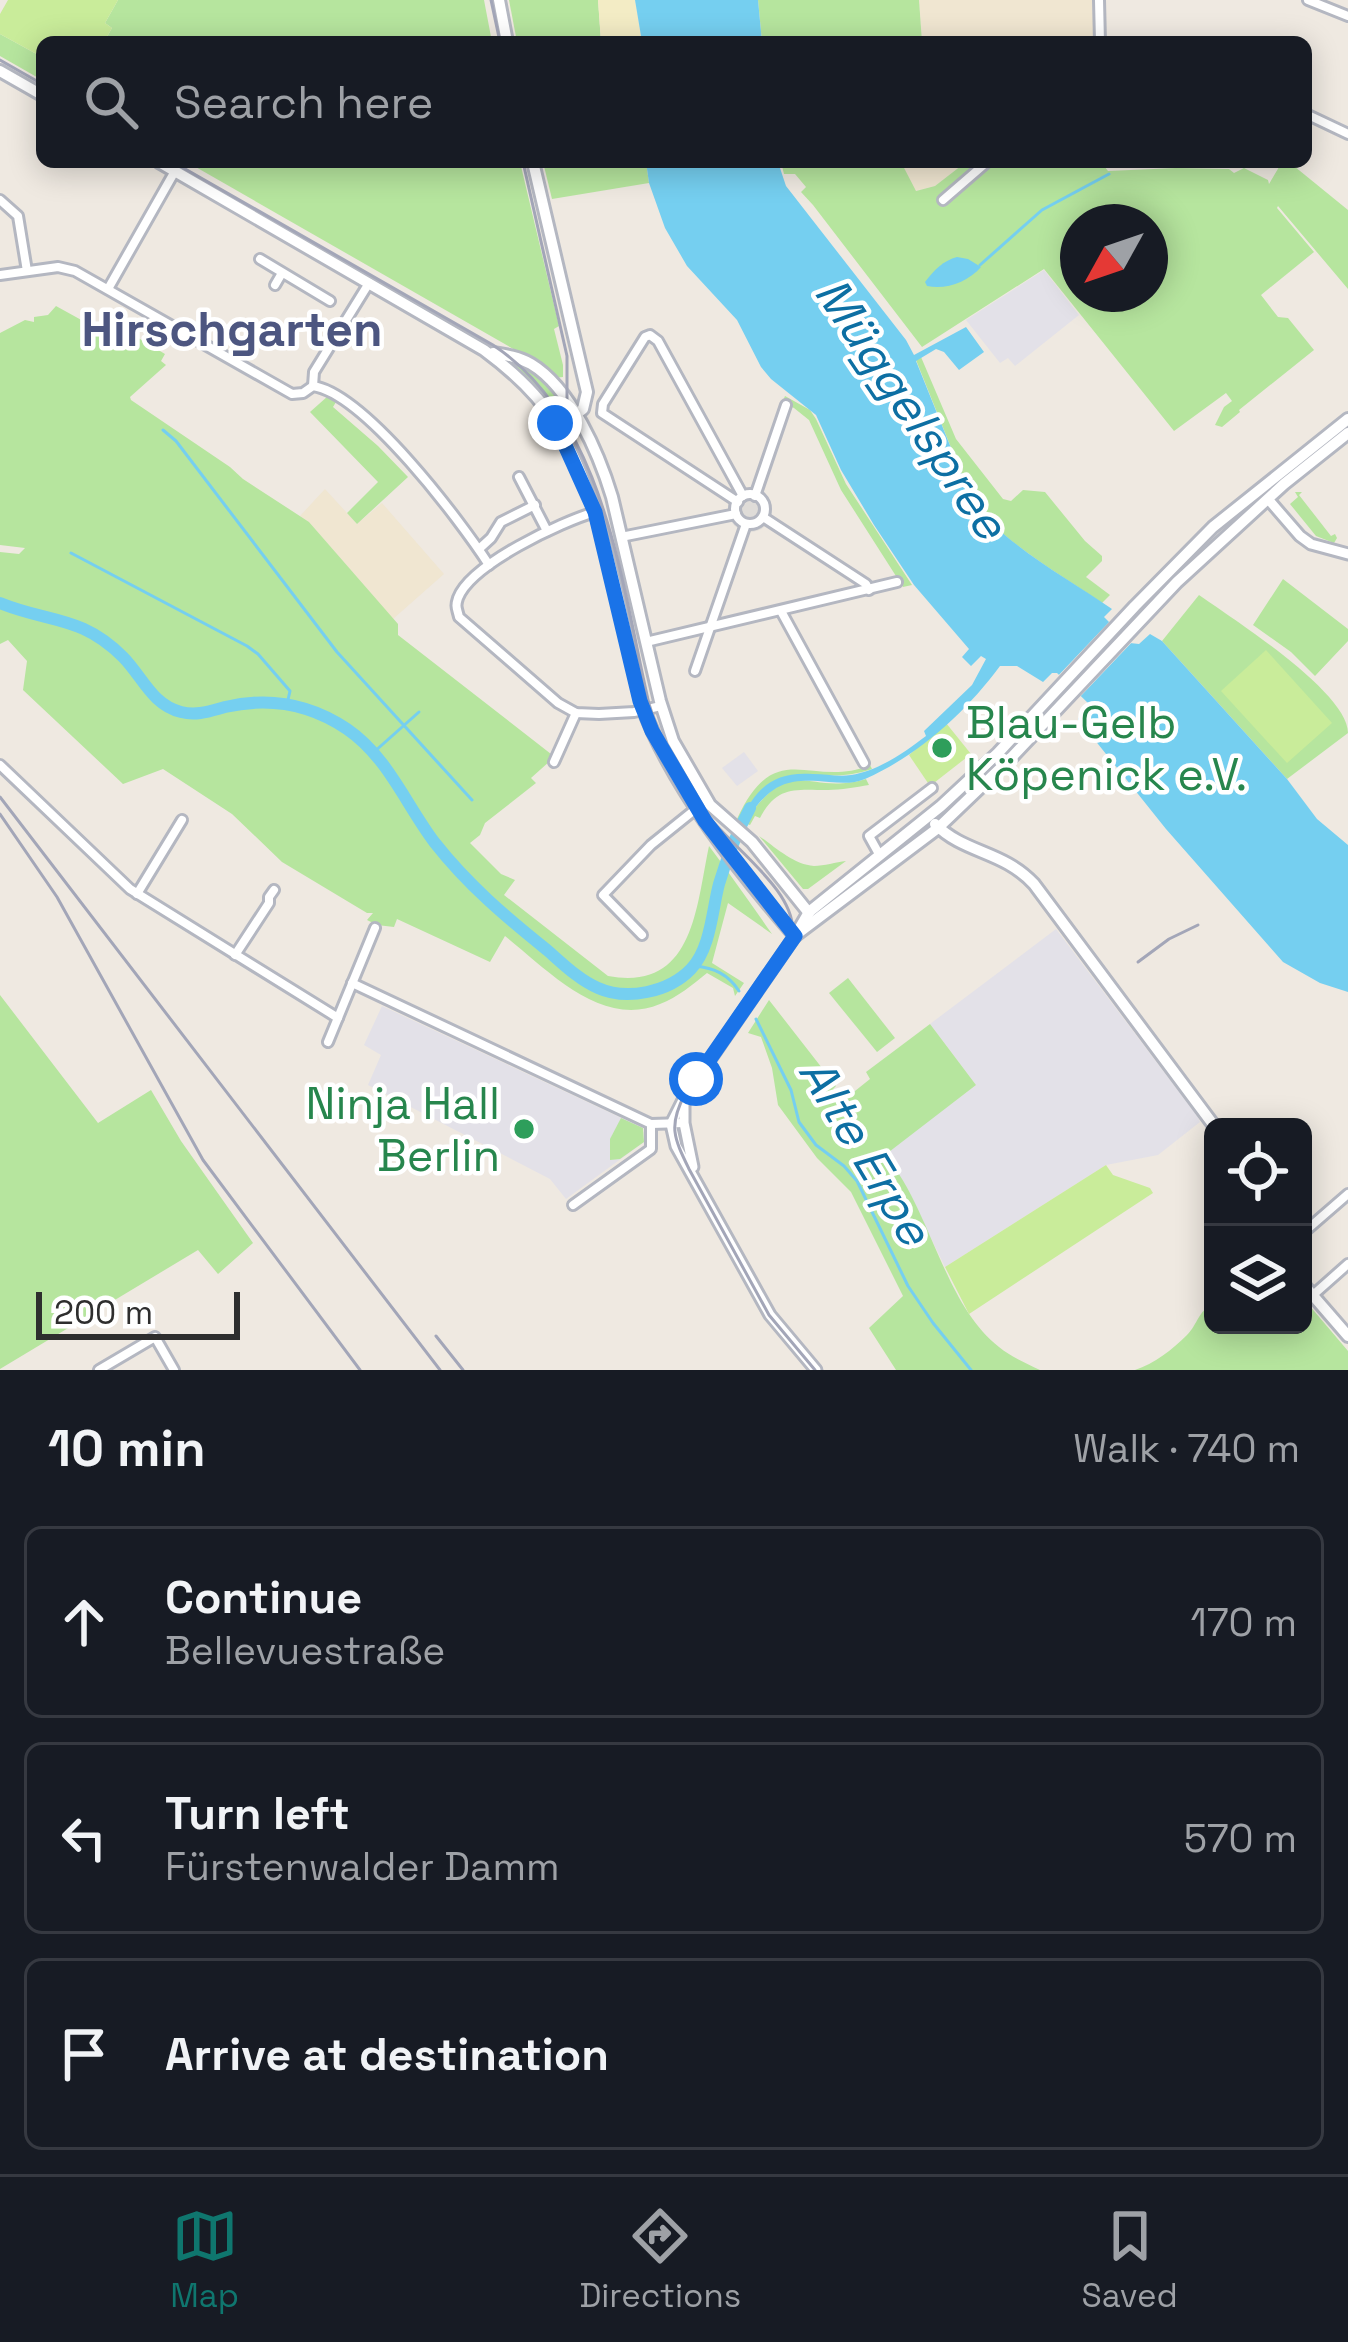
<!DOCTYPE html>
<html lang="en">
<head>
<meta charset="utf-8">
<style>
	body { margin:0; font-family:"Space Grotesk",sans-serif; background:#20242c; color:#f1f3f6 }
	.controls { position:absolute; right:36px; bottom:36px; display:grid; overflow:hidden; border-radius:18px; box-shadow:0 6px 30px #0003 }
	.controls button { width:108px; height:108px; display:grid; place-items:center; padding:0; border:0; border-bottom:3px solid #363941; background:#171b24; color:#f1f3f6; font:60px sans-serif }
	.compass { position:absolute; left:1060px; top:204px; width:108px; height:108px; border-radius:50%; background:#171b24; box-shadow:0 6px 30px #0003; rotate:230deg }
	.scale { position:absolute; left:36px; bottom:30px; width:204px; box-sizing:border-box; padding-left:12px; border:6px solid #2e2e2e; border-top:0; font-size:33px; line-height:42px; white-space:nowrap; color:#2e2e2e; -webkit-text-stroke:9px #fff; paint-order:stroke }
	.stop { position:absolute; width:36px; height:36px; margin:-27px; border:9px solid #1a73e8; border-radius:50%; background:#fff }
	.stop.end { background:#1a73e8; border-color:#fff; box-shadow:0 3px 12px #0008 }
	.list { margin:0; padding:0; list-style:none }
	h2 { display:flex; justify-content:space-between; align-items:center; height:156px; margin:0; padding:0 48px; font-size:51px }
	h2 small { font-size:39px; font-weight:400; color:#9ea1a6 }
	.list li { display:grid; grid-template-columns:78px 1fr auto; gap:36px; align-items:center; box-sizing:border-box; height:192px; margin:0 24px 24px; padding:0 24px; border:3px solid #363941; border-radius:18px }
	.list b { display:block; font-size:45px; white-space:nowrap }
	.list p { margin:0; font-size:39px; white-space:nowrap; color:#9ea1a6 }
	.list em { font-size:39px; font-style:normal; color:#9ea1a6 }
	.icon { flex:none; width:66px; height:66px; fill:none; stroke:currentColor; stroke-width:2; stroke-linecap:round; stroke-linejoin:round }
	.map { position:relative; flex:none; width:1348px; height:1370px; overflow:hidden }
	.search { position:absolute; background:#171b24; box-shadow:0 6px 30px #0003; left:36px; right:36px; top:36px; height:132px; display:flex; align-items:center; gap:30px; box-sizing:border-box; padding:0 42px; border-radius:18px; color:#9ea1a6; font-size:45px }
	.sheet { height:804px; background:#171b24 }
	nav { display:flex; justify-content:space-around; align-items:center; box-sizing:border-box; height:168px; border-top:3px solid #363941; background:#171b24; font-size:33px; color:#9ea1a6 }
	nav a { display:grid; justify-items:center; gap:6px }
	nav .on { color:#0f766e }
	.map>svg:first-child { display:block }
	.industrial { fill:#e3e1e8 }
	.education { fill:#f0e6d1 }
	.green { fill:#b6e59e; fill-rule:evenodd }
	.sand { fill:#f3ecc5 }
	.pitch { fill:#c9ec9a }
	.plaza { fill:#dfdcd8 }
	.water { fill:#75cff0 }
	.pier { fill:#efe9e1 }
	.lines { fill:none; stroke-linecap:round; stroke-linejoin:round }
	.stream { stroke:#75cff0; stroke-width:3 }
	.river { stroke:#75cff0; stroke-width:12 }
	.minor-casing { stroke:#b4b7c1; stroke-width:14 }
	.tertiary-casing { stroke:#b4b7c1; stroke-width:15 }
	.secondary-casing { stroke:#b4b7c1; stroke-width:16 }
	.minor { stroke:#fff; stroke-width:8 }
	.tertiary { stroke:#fff; stroke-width:9 }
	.secondary { stroke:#fff; stroke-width:10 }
	.tram { stroke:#a3a6b8; stroke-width:3 }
	.rail { stroke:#a3a6b8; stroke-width:3 }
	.route { stroke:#1a73e8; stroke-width:15 }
	.leisure-dot { fill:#2e9e5b; stroke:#fff; stroke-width:4.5 }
	.labels { text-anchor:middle; stroke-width:9; stroke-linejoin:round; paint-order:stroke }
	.leisure-label { font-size:45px; fill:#27864d; stroke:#fff; text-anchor:start }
	.neighbourhood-label { font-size:48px; font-weight:bold; fill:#4d5680; stroke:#fff }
	.water-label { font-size:48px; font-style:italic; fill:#0d6fa3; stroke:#fff }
</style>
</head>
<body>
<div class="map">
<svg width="1348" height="1370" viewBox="0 0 1348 1370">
	<rect width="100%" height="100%" fill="#efe9e1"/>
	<g class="industrial">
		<polygon points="1044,270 1079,315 1015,366 1008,358 1000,363 966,320"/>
		<polygon points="744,752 758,771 737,786 722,768"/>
		<polygon points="1056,929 1198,1117 1200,1122 1158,1155 1106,1165 945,1267 909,1193 885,1154 976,1085 930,1024"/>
		<polygon points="382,1006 643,1128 644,1142 566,1199 550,1179 368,1085 381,1055 364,1045"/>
	</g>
	<g class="education">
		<polygon points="919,0 1092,0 1094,42 922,42"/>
		<polygon points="901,162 966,162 935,186 915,191"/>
		<polygon points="325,489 357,524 382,503 444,574 393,619 309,522 300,516"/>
	</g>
	<g class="green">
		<polygon points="118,0 484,0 492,42 104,42 112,28 105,23"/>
		<polygon points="509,0 598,0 601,42 517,42"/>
		<polygon points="758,0 919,0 922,42 762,42"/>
		<polygon points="0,34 42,57 42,80 0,56"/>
		<polygon points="187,162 520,162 559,326 554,329 563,365 563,377 554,378 529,358"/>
		<polygon points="543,162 646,162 649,183 552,199"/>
		<path d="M 781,162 L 901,162 L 916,191 L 935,186 L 966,162 L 1101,162 L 1108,171 L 1176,168 L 1229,169 L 1234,173 L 1244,168 L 1268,180 L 1269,184 L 1282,162 L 1289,162 L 1348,210 L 1348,289 L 1278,206 L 1277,208 L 1314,252 L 1261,295 L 1278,317 L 1288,318 L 1314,350 L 1239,410 L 1240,412 L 1222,427 L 1215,425 L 1224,407 L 1232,401 L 1226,393 L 1174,431 L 1044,269 L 922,347 L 813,205 L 801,192 L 806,187 L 795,174 L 784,174 ZM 1078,222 L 1150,222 L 1150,294 L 1078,294 Z"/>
		<path d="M 56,306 L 123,343 L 130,333 L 165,354 L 161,361 L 166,365 L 130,397 L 131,400 L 230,467 L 243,479 L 309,522 L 398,624 L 398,635 L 551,754 L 550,761 L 531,778 L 536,783 L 485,823 L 480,835 L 470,843 L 501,874 L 515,880 L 504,895 L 608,976 C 694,992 696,907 709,846 C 730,874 751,904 772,934 L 728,903 L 712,963 L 744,983 L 735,996 L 733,988 L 707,973 C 692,985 678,997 660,1004 C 601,1029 547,969 505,936 L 490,962 L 397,919 L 394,927 L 377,925 L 367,920 L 373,913 L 367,913 L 282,862 L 232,814 L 163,769 L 123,784 L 23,690 L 27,661 L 8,640 L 0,644 L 0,552 L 19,554 L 25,548 L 0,545 L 0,333 L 25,320 L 34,322 L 34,317 L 48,315 Z"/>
		<path d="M 921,357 L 956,439 L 1003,499 L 1011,501 L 1023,490 L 1045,492 L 1085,541 L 1102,556 L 1102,561 L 1086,577 L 1110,595 L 1102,603 C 1060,574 1001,542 972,500 L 916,360 Z"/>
		<path d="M 506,358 C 531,369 556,380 563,408 L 558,413 L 560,417 L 557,417 L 534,386 Z"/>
		<polygon points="328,396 336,402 333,407 378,446 408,477 357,524 347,513 378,482 310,412"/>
		<polygon points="785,396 810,410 816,419 846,484 912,585 903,587 841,490 809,420 794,408 782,403"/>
		<polygon points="1295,492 1302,492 1299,495 1331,536 1335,534 1337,538 1334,543 1316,536 1290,504 1298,497"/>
		<polygon points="1283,579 1348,629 1348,641 1315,676 1291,652 1253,625"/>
		<path d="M 1199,595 C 1233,619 1348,692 1348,733 L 1287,779 L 1162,641 Z"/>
		<path d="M 870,765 L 872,769 C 813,790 779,746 740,821 L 737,819 C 776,734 811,790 870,765 Z"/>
		<path d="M 866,779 L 869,785 C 856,787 841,790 828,790 C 796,790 777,785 760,818 L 755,816 L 750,825 L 744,823 C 794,750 804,797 866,779 Z"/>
		<path d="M 759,836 C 775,847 794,865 814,866 C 824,866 836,862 846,861 L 808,889 L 803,889 Z"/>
		<polygon points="848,978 895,1038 877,1052 829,993"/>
		<polygon points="0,995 98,1123 151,1090 181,1141 253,1243 218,1274 198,1250 0,1369"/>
		<path d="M 769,1000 L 836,1086 L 833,1089 L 845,1099 L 870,1079 L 866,1072 L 930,1024 L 976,1085 L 885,1155 C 931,1209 943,1303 999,1347 C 1011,1357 1026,1363 1040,1370 L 896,1370 L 869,1328 L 903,1296 L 851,1192 L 817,1158 L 778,1105 L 772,1068 L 761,1037 L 748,1033 Z"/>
		<polygon points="621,1118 643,1128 644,1142 620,1159 610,1160 610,1139"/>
		<path d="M 1303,1298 L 1348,1351 L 1348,1370 L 1135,1370 C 1154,1364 1173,1349 1187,1335 C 1198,1324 1198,1311 1213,1304 L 1213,1325 L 1303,1325 Z"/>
	</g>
	<polygon class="sand" points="598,0 635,0 642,42 601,42"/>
	<g class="pitch">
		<polygon points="8,0 118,0 105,23 112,28 104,42 42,42 42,57 0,34 0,14"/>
		<polygon points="1266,650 1332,723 1287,763 1221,691"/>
		<polygon points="946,723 971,754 930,786 909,755"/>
		<polygon points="1106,1165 1113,1175 1150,1188 1153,1193 969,1314 945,1267"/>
	</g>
	<circle class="plaza" cx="750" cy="510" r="22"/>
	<g class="water">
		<polygon points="635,0 758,0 762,42 642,42"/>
		<path d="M 646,162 L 778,162 L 786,186 L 906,340 L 914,355 L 966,327 L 984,352 L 959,370 L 944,352 L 936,349 L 916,361 L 972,500 C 1003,544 1067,578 1112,609 L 1104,617 L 1130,643 L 1139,644 L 1150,634 L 1162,641 L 1287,779 L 1317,819 L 1348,845 L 1348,992 L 1320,983 L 1283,962 L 1166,829 L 1078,719 L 1088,703 L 1057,673 L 1052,673 L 1043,682 L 1017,666 L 1000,666 C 966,712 919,755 865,779 C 854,784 841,783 829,782 C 782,777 770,786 744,823 L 740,821 C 757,787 774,771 813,774 C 826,774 838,777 851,775 C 878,771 905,752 926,736 L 924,731 L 972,685 L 986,659 L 981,656 L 971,666 L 962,657 L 969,649 L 914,585 L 874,525 L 841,470 L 816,415 L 771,379 L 761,367 L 737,320 L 687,266 L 665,228 L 649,183 Z"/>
		<path d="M 957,257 L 968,259 L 981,267 C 968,282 946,290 927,286 L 925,282 C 933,271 944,260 957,257 Z"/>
	</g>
	<polygon class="pier" points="1112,619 1130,637 1136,638 1077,700 1055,679"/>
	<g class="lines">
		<g class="stream">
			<polyline points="980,265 1042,210 1109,174"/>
			<polyline points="163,430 176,441 337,652 472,800"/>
			<polyline points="71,553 247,646 258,654 290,691 287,704"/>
			<polyline points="374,752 419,712"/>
			<path d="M 695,966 C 714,968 728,974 739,991"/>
			<polyline points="756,1019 791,1090 799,1122 816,1145 844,1166 857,1181 908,1286 933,1323 971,1370"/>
		</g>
		<path class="river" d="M 0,603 C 49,623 81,615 123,657 C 142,676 152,705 181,712 C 197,716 210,711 225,707 C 268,697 310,704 347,729 C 388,757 406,805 435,843 C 468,885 506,917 547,950 C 562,963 579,980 598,988 C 627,1001 669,992 691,969 C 711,948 712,910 719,884 C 727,857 737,832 750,808"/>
		<defs>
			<g id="minor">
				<polyline points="1099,0 1100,42"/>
				<polyline points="1308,0 1348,16"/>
				<polyline points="1306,114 1348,134"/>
				<polyline points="0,200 18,216 27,271"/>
				<polyline points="943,200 987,162"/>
				<polyline points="260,259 330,301"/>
				<path d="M 0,275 L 58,267 L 75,271 L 292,394 L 303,393 L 313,386 C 365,394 460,520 489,565"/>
				<polyline points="275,285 282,273"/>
				<polyline points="108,289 175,171"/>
				<polyline points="313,386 314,372 369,283"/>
				<polyline points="519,477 547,531"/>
				<circle cx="750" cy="509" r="15"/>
				<polyline points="755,496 786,405"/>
				<polyline points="738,502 602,413 603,404 645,337 650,335 658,341 743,496"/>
				<path d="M 595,512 C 561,522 471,564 458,598 C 455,607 457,608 459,617 L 558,703 L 576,713 L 599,714 L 634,712 L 661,706"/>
				<polyline points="763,517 866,584 869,590"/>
				<polyline points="621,537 736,514"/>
				<polyline points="479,549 491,538 501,522 535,505"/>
				<polyline points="781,611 864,763"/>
				<polyline points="646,642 897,582"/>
				<polyline points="695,671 746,524"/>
				<polyline points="554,762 576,713"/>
				<polyline points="0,765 130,889 338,1018"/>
				<polyline points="879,854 869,836 932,788"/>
				<polyline points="137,894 182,820"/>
				<polyline points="642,935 603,895 651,845 697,808"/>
				<polyline points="235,955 269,903 269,897 274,890"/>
				<polyline points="352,983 651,1124 684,1123"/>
				<polyline points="328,1042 375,928"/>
				<polyline points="573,1205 651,1149 651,1124"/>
				<polyline points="1303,1233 1348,1194"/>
				<polyline points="1313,1295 1348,1264"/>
				<polyline points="99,1370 155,1337 174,1370"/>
			</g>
			<g id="tertiary">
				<polyline points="1268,499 1300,536 1311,544 1348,554"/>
				<polyline points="795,936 685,1096 671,1124 676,1146 770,1315 816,1370"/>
				<polyline points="684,1101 684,1123 693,1167"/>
			</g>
			<g id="secondary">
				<polyline points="499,0 507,42"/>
				<polyline points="0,71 42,95"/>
				<path d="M 159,162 L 484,350 C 511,370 537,393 555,422 C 605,504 620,613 642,705 C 670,784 740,873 795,936"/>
				<polyline points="533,162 587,392 583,409 558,428"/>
				<path d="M 493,353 C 506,355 519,357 531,364 C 571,388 599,454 612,497 L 660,701 L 673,741 L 710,805 L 752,842 L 809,913"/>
				<path d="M 935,824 C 965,854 1002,850 1034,884 L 1215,1127"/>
				<polyline points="797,934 938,828 1011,758 1177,582 1284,484 1348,433"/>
				<polyline points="795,936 809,912 941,806 998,753 1135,606 1213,527 1348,419"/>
				<polyline points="1303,1284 1348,1336"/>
			</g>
		</defs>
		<use href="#minor" class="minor-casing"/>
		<use href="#tertiary" class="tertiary-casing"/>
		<use href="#secondary" class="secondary-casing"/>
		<use href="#minor" class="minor"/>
		<use href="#tertiary" class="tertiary"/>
		<use href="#secondary" class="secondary"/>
		<g class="tram">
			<polyline points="491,0 500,42"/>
			<polyline points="0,60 42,84"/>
			<path d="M 173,162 L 493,345 C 605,419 621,583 649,704 C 660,742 681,779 704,811 C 728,845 800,892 792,936 L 685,1094 C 668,1126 674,1138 689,1169 L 769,1315 L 815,1370"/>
			<polyline points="523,162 567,356 567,409 570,427"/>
			<polyline points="0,814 57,897 203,1160 360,1370"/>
			<polyline points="1138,962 1169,939 1198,925"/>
		</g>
		<g class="rail">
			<polyline points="0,797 440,1370"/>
			<polyline points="436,1336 463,1370"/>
		</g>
	</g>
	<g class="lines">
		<polyline class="route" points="555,423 595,512 640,701 652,731 705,821 795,936 696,1079"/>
	</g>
	<g class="leisure-dot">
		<circle cx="942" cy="748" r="12"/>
		<circle cx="524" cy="1129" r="12"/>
	</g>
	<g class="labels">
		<g class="leisure-label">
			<text x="966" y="738">Blau-Gelb<tspan x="966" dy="52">Köpenick e.V.</tspan></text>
			<text x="500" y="1119" text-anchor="end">Ninja Hall<tspan x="500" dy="52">Berlin</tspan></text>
		</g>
		<g class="neighbourhood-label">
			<text x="232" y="346">Hirschgarten</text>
		</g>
		<g class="water-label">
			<text transform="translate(912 408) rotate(56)" y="17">Müggelspree</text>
			<text transform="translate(866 1151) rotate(59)" y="17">Alte Erpe</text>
		</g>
	</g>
</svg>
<div class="controls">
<button><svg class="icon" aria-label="locate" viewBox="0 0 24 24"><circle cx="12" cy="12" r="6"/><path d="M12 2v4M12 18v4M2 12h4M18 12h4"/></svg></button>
<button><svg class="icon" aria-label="layers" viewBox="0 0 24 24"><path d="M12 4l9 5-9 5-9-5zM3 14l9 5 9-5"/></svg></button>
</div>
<svg class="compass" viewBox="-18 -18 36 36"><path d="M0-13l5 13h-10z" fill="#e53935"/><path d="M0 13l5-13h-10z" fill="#9ea1a6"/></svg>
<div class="scale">200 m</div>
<div class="stop" style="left:696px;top:1079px"></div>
<div class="stop end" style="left:555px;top:423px"></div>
<div class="search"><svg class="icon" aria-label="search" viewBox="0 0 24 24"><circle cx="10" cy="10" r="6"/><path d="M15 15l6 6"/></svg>Search here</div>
</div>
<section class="sheet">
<h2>10 min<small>Walk · 740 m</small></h2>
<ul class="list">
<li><svg class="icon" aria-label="ahead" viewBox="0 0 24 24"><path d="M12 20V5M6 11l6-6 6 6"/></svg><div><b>Continue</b><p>Bellevuestraße</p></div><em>170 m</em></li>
<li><svg class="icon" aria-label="left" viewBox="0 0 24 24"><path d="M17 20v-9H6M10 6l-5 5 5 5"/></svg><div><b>Turn left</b><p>Fürstenwalder Damm</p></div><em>570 m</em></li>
<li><svg class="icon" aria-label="arrive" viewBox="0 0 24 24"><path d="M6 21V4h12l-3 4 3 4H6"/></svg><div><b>Arrive at destination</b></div></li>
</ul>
</section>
<nav>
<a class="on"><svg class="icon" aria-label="map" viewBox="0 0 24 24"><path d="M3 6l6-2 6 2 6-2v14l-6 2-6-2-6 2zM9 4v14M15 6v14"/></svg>Map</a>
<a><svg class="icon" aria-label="directions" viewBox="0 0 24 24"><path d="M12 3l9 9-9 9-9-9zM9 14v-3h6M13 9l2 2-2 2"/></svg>Directions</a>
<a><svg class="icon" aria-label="saved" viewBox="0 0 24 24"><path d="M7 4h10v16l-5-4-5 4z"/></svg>Saved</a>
</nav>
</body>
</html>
